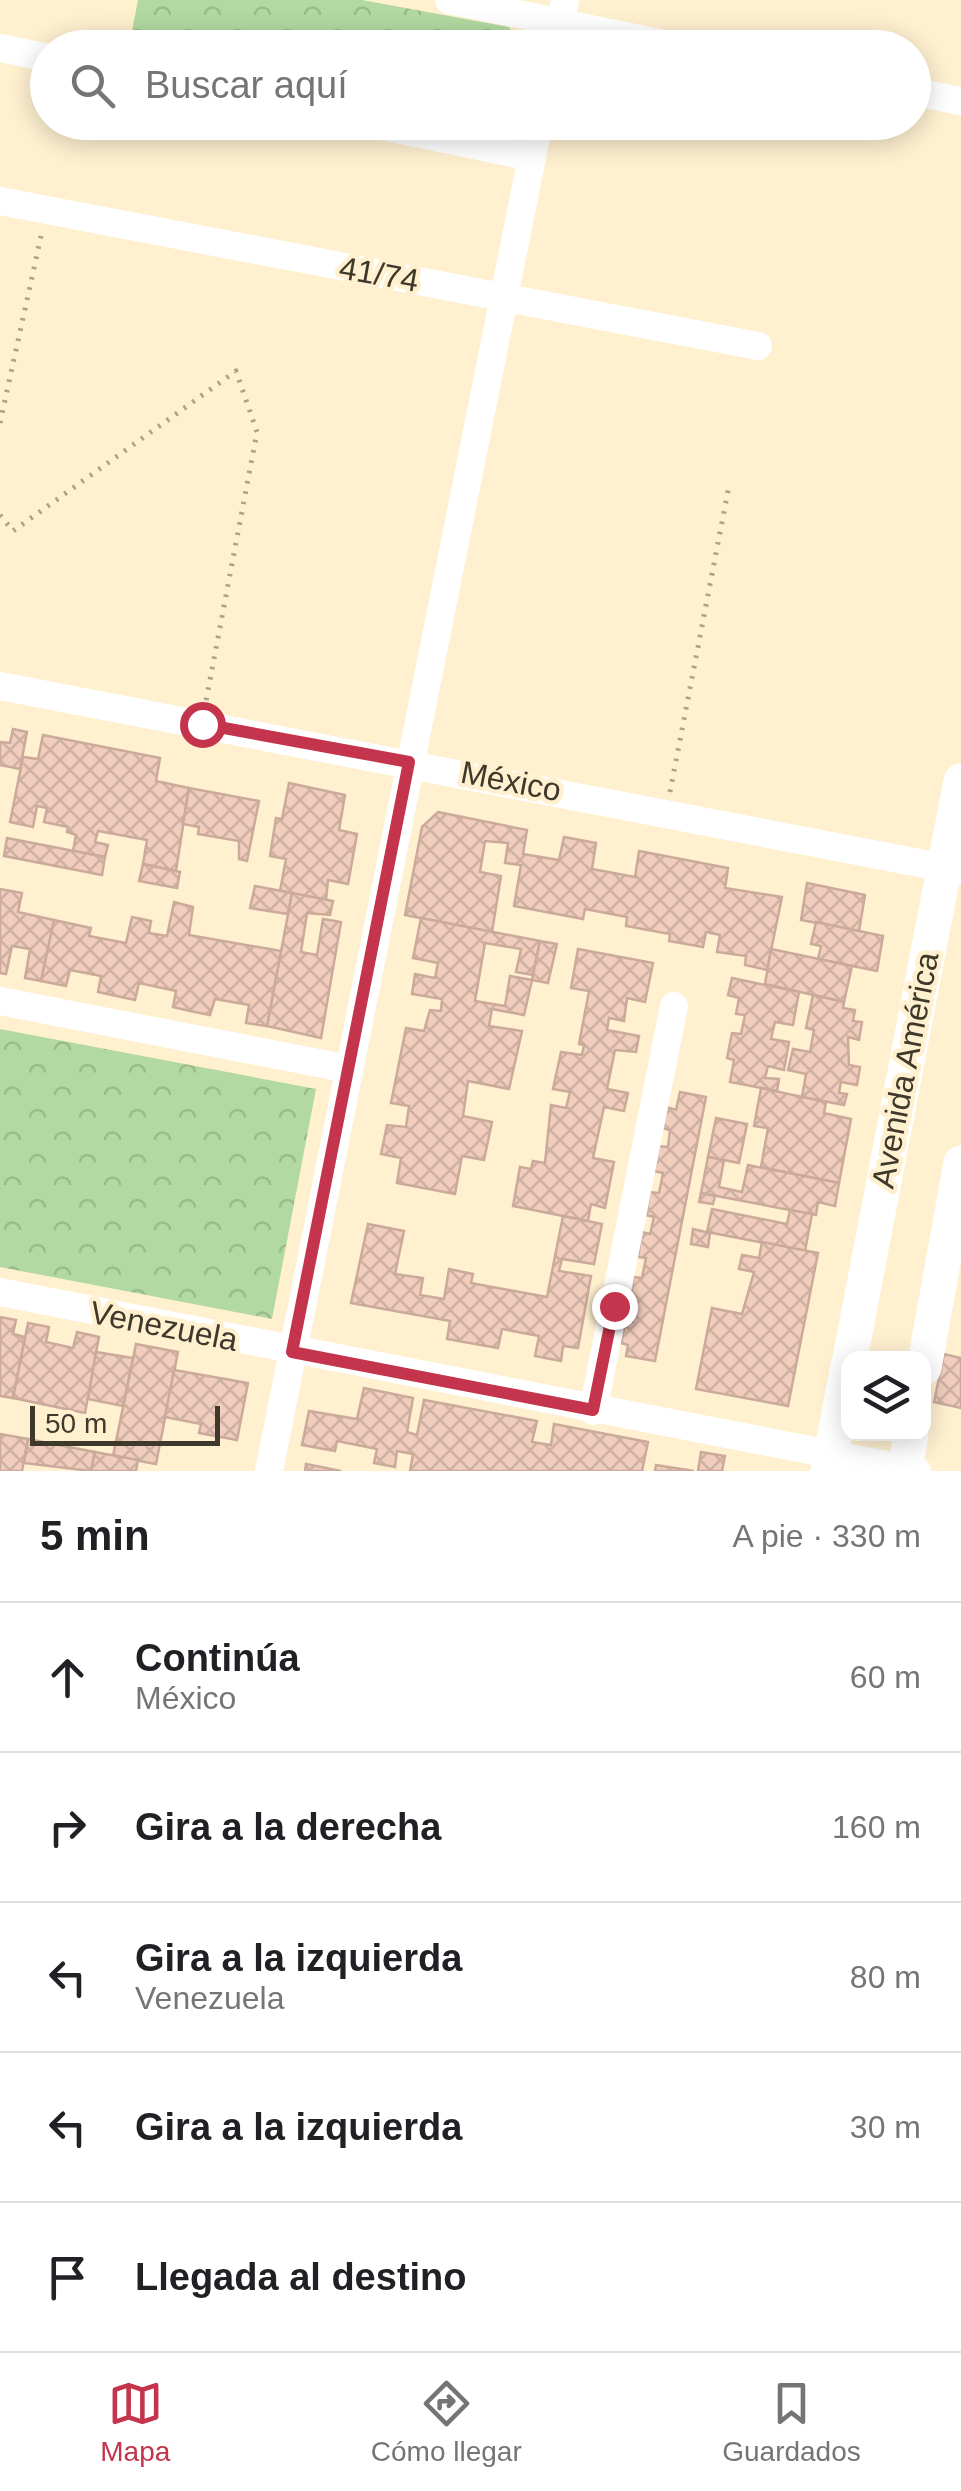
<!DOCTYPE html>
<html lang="es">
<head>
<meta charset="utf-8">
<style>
	body { margin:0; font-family:Arial,sans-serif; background:#f6f6f6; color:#202124 }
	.controls { position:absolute; right:30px; bottom:30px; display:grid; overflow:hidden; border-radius:20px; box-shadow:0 5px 25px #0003 }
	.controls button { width:90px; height:90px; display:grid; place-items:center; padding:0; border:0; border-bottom:2px solid #e0e0e0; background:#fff; color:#202124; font:50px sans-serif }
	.scale { position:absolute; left:30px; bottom:25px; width:190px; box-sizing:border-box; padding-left:10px; border:5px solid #3f392c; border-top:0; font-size:28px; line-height:35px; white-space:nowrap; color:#3f392c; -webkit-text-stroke:8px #fff0d0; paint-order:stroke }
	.stop { position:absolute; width:30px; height:30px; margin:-22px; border:8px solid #c4344c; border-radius:50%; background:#fff }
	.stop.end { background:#c4344c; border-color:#fff; box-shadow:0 2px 10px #0008 }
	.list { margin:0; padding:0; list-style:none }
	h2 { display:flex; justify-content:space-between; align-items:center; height:130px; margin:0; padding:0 40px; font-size:42px }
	h2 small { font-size:32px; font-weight:400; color:#757577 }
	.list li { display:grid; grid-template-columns:65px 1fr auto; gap:30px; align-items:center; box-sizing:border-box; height:150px; padding:0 40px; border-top:2px solid #e0e0e0 }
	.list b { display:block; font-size:38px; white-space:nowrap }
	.list p { margin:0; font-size:32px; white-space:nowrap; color:#757577 }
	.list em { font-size:32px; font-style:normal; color:#757577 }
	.icon { flex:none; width:55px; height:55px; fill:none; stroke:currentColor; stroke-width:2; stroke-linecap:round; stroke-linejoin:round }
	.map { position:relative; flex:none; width:961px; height:1471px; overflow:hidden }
	.search { position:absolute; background:#fff; box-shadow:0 5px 25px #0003; left:30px; right:30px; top:30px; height:110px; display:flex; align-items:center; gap:25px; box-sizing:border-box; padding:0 35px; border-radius:55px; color:#757577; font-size:38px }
	.sheet { height:880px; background:#fff }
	nav { display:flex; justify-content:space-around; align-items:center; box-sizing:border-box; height:140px; border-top:2px solid #e0e0e0; background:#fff; font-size:28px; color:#757577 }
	nav a { display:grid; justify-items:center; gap:5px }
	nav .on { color:#c4344c }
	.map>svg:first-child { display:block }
	.forest { fill:url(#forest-crowns) }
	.building { fill:url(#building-cross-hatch); stroke:#ccaa9b; stroke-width:2.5 }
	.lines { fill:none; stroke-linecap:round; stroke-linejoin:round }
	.path { stroke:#aca189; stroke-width:5; stroke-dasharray:2.5 8; stroke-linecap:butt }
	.minor { stroke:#fff; stroke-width:28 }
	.major { stroke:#fff; stroke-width:35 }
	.route { stroke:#c4344c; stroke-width:12 }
	.labels { text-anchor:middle; stroke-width:9; stroke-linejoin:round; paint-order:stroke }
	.street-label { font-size:32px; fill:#3f392c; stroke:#fff0d0 }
</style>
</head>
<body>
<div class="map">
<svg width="961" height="1471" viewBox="0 0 961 1471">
	<defs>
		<pattern id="forest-crowns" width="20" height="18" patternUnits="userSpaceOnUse" patternTransform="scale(2.5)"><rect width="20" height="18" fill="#b2d9a2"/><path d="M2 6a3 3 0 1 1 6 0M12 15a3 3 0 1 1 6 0" fill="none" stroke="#9abb8c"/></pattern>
		<pattern id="building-cross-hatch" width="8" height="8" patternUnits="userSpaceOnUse" patternTransform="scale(2.5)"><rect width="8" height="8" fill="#f0cdbd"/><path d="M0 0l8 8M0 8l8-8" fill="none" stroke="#cfb1a3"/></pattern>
	</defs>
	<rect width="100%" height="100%" fill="#fff0d0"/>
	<g class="forest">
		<polygon points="138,0 362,0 509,27 518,47 129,47"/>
		<polygon points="438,123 512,123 510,136"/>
		<polygon points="0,1029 316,1089 272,1319 0,1267"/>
	</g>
	<g class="building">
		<polygon points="13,729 27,732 20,769 0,765 0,742 10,743"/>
		<polygon points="43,735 160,758 156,781 189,788 176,871 143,864 147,840 98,831 95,842 108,845 105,857 73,851 76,835 67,832 68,827 44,822 47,808 37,806 33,827 10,822 23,757 38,759"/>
		<polygon points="289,783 345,795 339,830 357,834 348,884 328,880 326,900 280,891 286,859 270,856 276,818 282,819"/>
		<polygon points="189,788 259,801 247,861 239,859 239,841 198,834 199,827 183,824"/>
		<polygon points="438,812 527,830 523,854 559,860 564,837 596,843 592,869 635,877 639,851 728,868 725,888 782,897 767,970 745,965 746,956 717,952 720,935 706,932 703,947 669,941 670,934 626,926 627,917 585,909 583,919 514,906 521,865 505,863 508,843 485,841 480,872 501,876 492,932 405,915 422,827"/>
		<polygon points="7,838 105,857 102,875 4,856"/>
		<polygon points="143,864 180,872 177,888 139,881"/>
		<polygon points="807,883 865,895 859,931 801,920"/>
		<polygon points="255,886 292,893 288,914 250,908"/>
		<polygon points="0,889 22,893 18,912 54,920 41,981 25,978 30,949 12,946 6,974 0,973"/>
		<polygon points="292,893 333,901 330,915 307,913 301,952 317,955 323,919 341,922 321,1038 267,1026"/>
		<polygon points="174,902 193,907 189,935 281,951 267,1026 246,1023 249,1005 215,999 210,1015 190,1011 173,1007 176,991 139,983 135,1000 98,992 101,976 70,970 66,986 41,981 54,920 91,928 89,936 126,943 132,917 151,921 149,933 167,936"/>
		<polygon points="421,918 540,941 533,975 516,972 521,949 485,943 475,1001 505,1006 510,976 532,980 524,1015 492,1009 489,1026 522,1031 509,1089 468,1081 463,1116 492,1122 484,1160 462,1156 455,1194 397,1183 401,1158 381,1154 387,1125 406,1127 409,1106 391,1103 406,1028 424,1031 430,1010 441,1011 442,999 412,994 415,974 435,978 438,963 413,958"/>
		<polygon points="816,922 883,936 877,971 818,959 821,946 811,944"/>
		<polygon points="540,941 557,944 548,983 532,980"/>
		<polygon points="578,949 653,963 645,1002 627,998 624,1021 609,1018 607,1030 639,1036 636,1052 615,1050 607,1089 628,1093 624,1111 604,1107 593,1158 614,1162 605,1208 591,1204 588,1221 513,1206 520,1167 531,1169 533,1161 545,1163 551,1105 566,1108 570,1092 553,1089 561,1052 582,1055 584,1045 579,1044 589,991 571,988"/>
		<polygon points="771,949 852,966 844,1002 765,984"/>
		<polygon points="732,978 799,992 793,1025 775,1022 771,1039 789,1042 784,1070 768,1066 765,1078 779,1079 777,1091 730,1082 734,1060 727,1058 732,1033 741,1034 745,1015 736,1014 739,998 728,995"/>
		<polygon points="813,995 844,1002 843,1008 855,1010 853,1021 862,1022 859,1040 848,1037 849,1065 860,1067 857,1085 841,1082 839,1093 847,1094 844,1105 802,1097 806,1074 788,1070 793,1049 810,1052 814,1030 806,1028"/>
		<polygon points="761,1088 826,1102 824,1113 851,1119 839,1183 761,1167 768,1128 754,1126"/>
		<polygon points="680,1092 706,1097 655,1361 626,1356 628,1345 621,1343 626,1320 633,1322 636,1301 630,1300 634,1277 642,1278 646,1258 638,1257 642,1232 650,1234 654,1217 646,1215 650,1192 659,1193 663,1173 654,1171 659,1146 668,1147 670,1130 662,1128 667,1107 676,1110"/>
		<polygon points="716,1118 747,1124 739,1163 708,1157"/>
		<polygon points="708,1157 724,1160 719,1187 742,1192 748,1165 839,1183 835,1206 818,1202 816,1215 701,1193"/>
		<polygon points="701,1193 715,1196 713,1204 699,1202"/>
		<polygon points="712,1209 787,1224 790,1210 812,1214 805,1251 707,1232"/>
		<polygon points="563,1216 602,1224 594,1264 562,1259 559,1271 591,1276 578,1348 563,1346 561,1361 535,1356 539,1336 502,1329 498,1348 447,1339 450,1321 351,1303 368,1224 404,1231 395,1274 423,1278 420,1295 444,1299 449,1269 473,1274 471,1283 547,1297"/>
		<polygon points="693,1229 710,1233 708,1247 691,1244"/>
		<polygon points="762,1242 818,1253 788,1406 696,1389 712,1308 742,1314 754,1272 739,1269 742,1255 759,1258"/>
		<polygon points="0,1317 16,1320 13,1334 25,1337 13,1398 0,1396"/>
		<polygon points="28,1323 49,1327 46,1342 73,1348 77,1332 99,1337 85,1413 13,1398"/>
		<polygon points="136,1344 178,1352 156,1464 113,1456"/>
		<polygon points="96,1352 133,1358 123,1406 88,1399"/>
		<polygon points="944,1354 961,1358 961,1408 934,1402"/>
		<polygon points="174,1370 248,1383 237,1440 199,1433 201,1424 165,1417"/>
		<polygon points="364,1388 413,1398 407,1432 417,1435 424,1400 537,1421 532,1442 551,1445 554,1424 648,1442 642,1471 410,1471 413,1454 397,1451 395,1467 374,1463 377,1449 337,1441 335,1451 302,1445 309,1411 357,1419"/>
		<polygon points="0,1434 28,1439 22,1471 0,1471"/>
		<polygon points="28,1439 95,1452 91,1471 24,1463"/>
		<polygon points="95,1452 138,1460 136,1471 91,1471"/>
		<polygon points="701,1452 725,1456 722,1471 698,1471"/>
		<polygon points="306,1464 341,1471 305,1471"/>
		<polygon points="656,1465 694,1471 655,1471"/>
	</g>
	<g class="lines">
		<g class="path">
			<polyline points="0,423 41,236"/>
			<polyline points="0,515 13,531 236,371 257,432 206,701"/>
			<polyline points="670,792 729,486"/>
		</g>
		<g class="minor">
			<polyline points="449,0 684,48"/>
			<polyline points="0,48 48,58"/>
			<polyline points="555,48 565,0"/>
			<polyline points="914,92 961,101"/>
			<polyline points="363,122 532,157"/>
			<polyline points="0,201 758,346"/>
			<polyline points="0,686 961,871"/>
			<polyline points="0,1001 349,1069"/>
			<polyline points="0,1292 917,1471"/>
			<polyline points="593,1411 674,1006"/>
			<polyline points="269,1471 539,122"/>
		</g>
		<g class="major">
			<polyline points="850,1358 961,781"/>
			<polyline points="924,1368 961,1163"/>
			<polyline points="828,1471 848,1365"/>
			<polyline points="905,1471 911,1434"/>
		</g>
	</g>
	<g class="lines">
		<polyline class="route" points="202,724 409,762 292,1352 593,1410 614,1306"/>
	</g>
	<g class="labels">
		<g class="street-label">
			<text transform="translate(379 274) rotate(10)" y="11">41/74</text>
			<text transform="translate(511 781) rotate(11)" y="11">México</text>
			<text transform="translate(905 1070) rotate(-79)" y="11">Avenida América</text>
			<text transform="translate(164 1326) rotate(11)" y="11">Venezuela</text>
		</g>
	</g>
</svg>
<div class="controls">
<button><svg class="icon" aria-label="layers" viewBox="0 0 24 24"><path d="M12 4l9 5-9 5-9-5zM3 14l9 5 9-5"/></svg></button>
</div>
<div class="scale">50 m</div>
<div class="stop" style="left:202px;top:724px"></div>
<div class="stop end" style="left:614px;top:1306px"></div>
<div class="search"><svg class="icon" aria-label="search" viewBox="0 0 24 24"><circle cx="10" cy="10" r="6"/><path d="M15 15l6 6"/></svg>Buscar aquí</div>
</div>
<section class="sheet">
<h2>5 min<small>A pie · 330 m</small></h2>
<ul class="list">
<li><svg class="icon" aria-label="ahead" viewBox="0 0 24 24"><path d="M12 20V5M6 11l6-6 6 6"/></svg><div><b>Continúa</b><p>México</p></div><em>60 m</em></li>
<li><svg class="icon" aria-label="right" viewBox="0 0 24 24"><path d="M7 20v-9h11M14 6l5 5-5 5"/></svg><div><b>Gira a la derecha</b></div><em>160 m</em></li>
<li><svg class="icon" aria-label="left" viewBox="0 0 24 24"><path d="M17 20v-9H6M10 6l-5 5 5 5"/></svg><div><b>Gira a la izquierda</b><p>Venezuela</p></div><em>80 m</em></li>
<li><svg class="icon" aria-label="left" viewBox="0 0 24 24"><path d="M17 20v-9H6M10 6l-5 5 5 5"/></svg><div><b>Gira a la izquierda</b></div><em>30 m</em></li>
<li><svg class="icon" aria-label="arrive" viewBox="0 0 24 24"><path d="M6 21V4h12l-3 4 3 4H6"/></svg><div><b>Llegada al destino</b></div></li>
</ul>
</section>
<nav>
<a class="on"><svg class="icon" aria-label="map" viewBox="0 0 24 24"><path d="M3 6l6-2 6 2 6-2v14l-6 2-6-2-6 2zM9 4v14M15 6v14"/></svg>Mapa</a>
<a><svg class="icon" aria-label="directions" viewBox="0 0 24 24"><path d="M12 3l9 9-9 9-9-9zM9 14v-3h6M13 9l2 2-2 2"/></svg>Cómo llegar</a>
<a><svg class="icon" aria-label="saved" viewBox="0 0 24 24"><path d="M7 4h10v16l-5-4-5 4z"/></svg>Guardados</a>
</nav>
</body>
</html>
